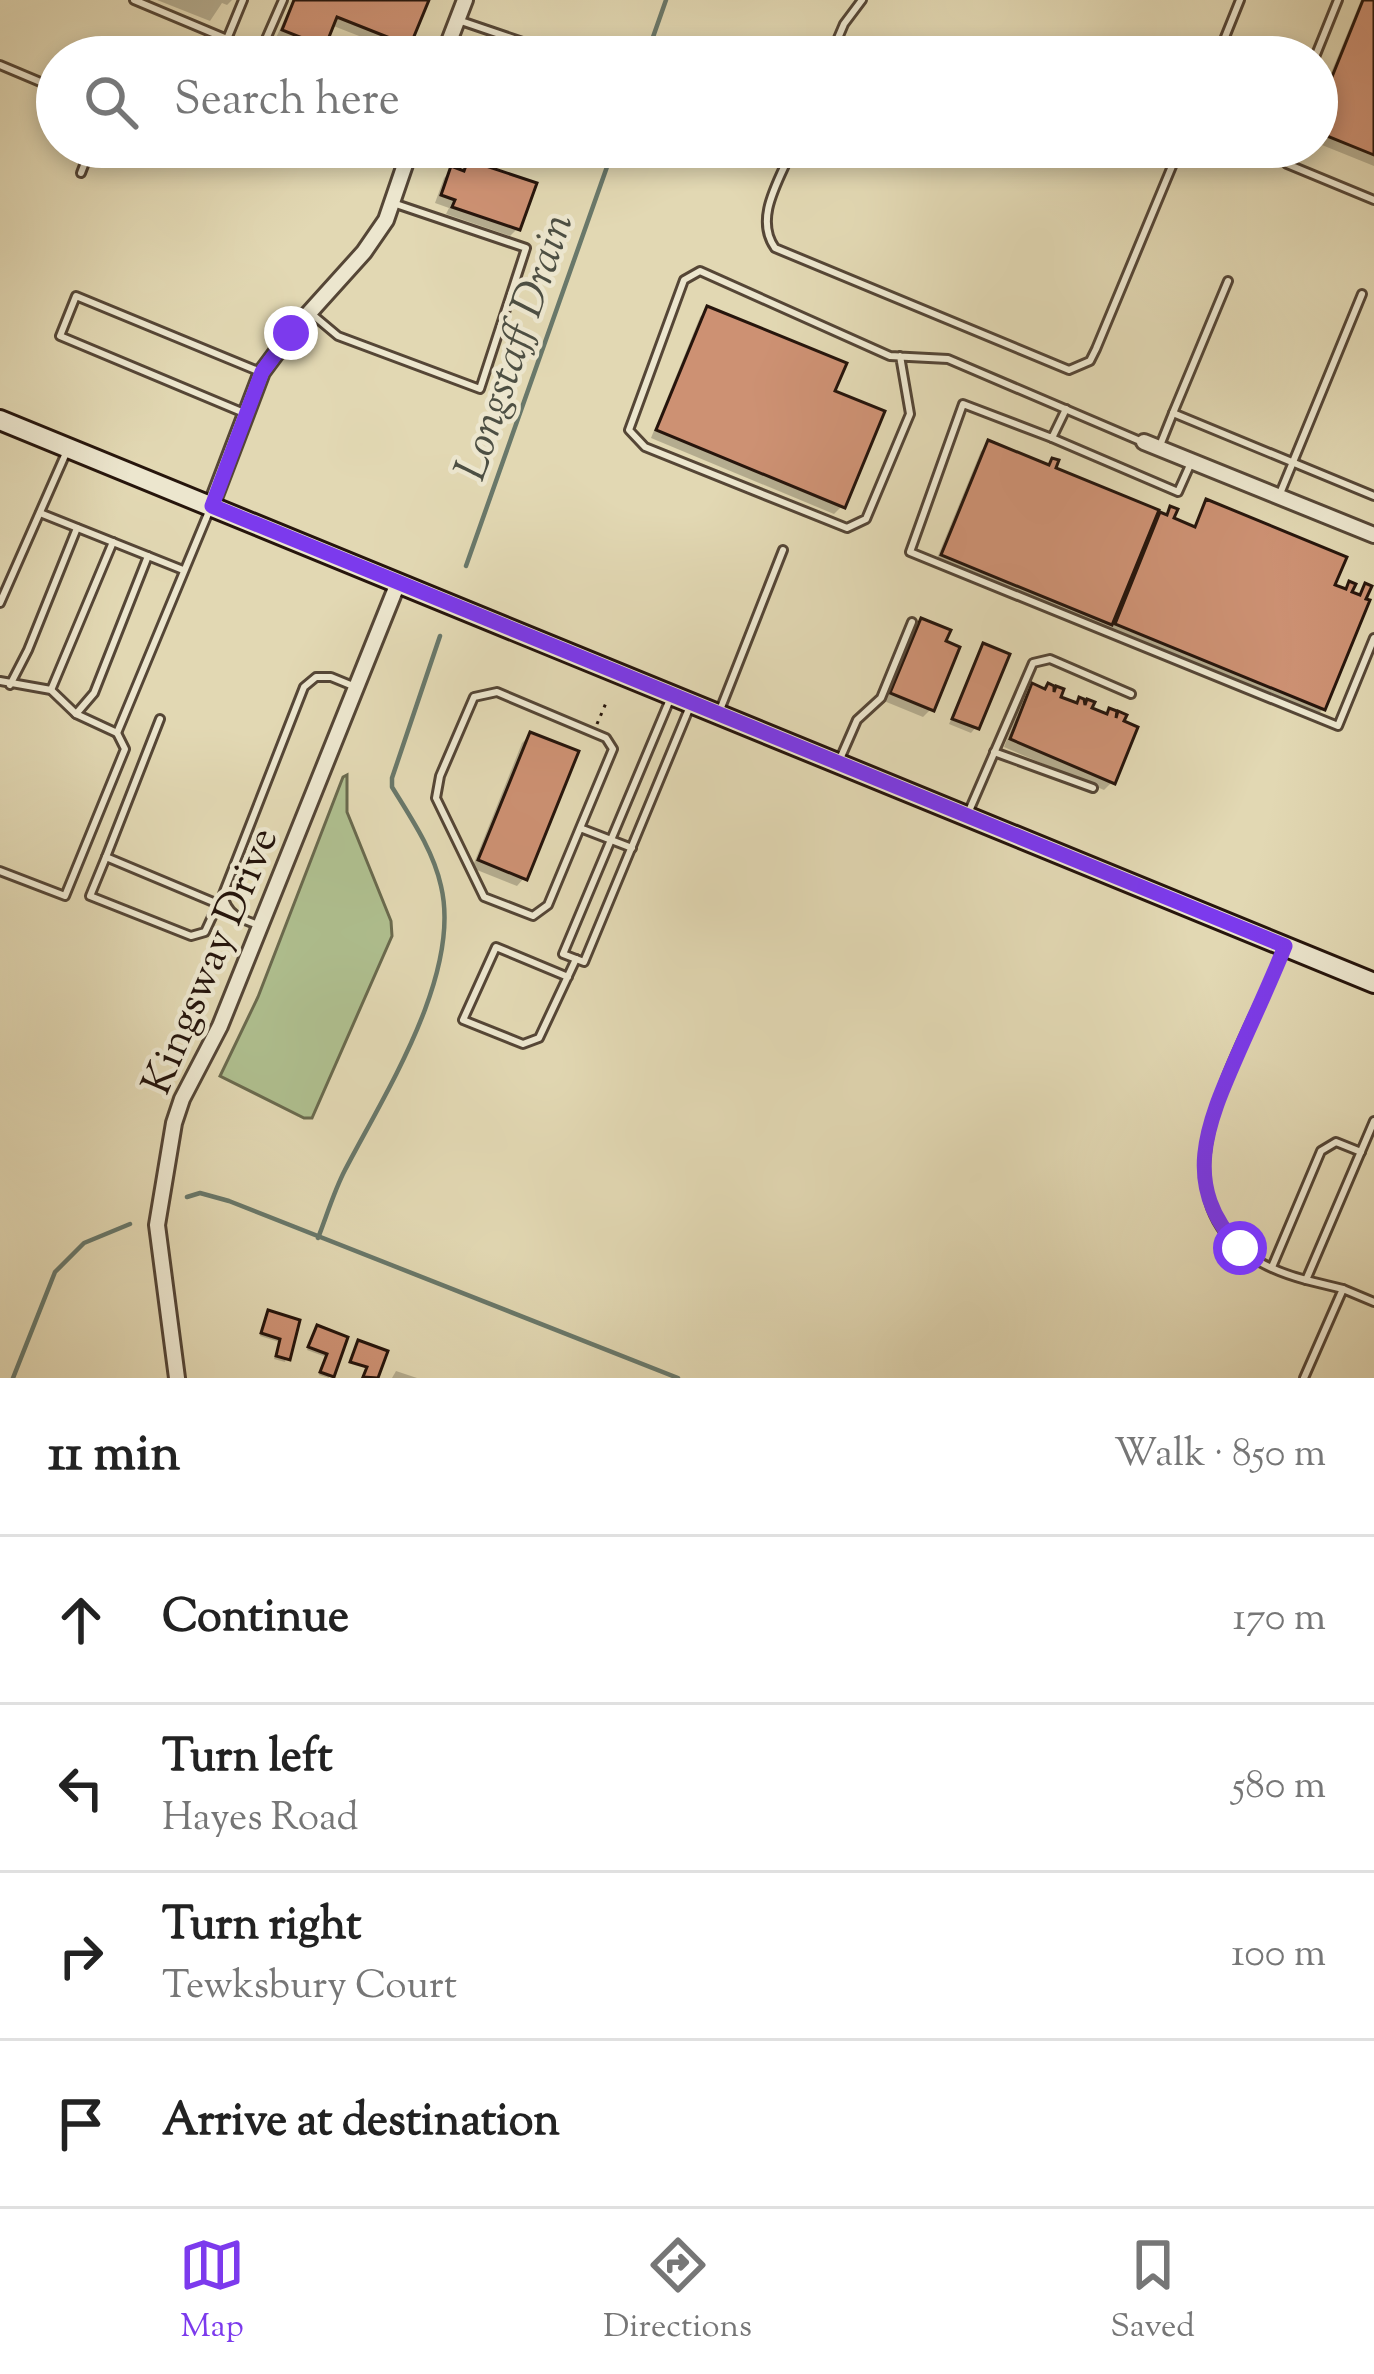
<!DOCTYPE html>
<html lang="en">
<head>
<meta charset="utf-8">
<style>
	body { margin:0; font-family:"Sorts Mill Goudy",serif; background:#f6f6f6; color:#222 }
	.stop { position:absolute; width:36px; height:36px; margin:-27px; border:9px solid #7c3aed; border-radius:50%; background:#fff }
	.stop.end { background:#7c3aed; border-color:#fff; box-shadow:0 3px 12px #0008 }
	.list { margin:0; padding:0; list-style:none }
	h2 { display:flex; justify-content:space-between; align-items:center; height:156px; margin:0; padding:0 48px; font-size:51px }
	h2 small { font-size:39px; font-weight:400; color:#767676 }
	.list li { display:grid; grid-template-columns:78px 1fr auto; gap:36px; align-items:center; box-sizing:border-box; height:168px; padding:0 48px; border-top:3px solid #e0e0e0 }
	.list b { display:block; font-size:45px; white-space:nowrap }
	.list p { margin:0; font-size:39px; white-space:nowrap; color:#767676 }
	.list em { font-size:39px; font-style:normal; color:#767676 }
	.icon { flex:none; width:66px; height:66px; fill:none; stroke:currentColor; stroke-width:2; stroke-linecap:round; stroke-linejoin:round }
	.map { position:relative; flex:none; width:1374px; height:1378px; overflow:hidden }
	.search { position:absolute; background:#fff; box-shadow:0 6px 18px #0003; left:36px; right:36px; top:36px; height:132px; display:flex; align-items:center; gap:30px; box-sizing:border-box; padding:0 42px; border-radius:66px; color:#767676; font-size:45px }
	.sheet { height:828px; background:#fff }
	nav { display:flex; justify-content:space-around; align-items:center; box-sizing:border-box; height:168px; border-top:3px solid #e0e0e0; background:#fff; font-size:33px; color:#767676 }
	nav a { display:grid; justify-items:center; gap:6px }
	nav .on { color:#7c3aed }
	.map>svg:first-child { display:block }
	.green { fill:#afbf8f; stroke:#6a6a4e; stroke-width:3 }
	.shadow { fill:#0003 }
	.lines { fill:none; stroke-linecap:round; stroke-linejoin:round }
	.stream { stroke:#69786a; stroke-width:4.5 }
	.building { fill:#cd9173; stroke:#26150c; stroke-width:3 }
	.service-casing { stroke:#554636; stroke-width:12 }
	.minor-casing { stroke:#554636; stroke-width:20 }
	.secondary-casing { stroke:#26150c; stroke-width:24 }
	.path { stroke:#26150c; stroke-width:3; stroke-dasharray:3 6; stroke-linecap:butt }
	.service { stroke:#ece6ce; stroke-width:6 }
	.minor { stroke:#ece6ce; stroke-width:14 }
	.secondary { stroke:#ece6ce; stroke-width:18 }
	.route { stroke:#7c3aed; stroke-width:15 }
	.labels { text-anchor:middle; stroke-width:9; stroke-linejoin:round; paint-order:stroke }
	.street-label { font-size:42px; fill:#26150c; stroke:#ece6ce }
	.water-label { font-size:45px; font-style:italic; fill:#4d4f43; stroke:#ece6ce }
</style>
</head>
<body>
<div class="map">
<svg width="1374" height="1378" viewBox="0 0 1374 1378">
	<rect width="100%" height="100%" fill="#e2d8b3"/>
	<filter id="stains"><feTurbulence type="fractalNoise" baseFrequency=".00167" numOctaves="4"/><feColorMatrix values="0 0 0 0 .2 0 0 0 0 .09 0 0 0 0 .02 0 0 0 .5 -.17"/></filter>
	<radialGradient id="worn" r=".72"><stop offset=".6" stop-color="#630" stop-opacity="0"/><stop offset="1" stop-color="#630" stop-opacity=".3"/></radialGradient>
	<polygon class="green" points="347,775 347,812 391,921 392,936 312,1118 304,1118 220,1076 258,997 343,777"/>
	<g class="shadow">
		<polygon points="157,0 232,0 227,5 222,3 210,21"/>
		<polygon points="293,0 426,0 408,45 400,52 331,25 315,53 276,38"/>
		<polygon points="1361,0 1374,0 1374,166 1317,143 1317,107"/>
		<polygon points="469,163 518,228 510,236 446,214 449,208 435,203 444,178 452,170 459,172"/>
		<polygon points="708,309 831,393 842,506 834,514 651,438 700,317"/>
		<polygon points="989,444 1164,517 1171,510 1170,520 1192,529 1207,503 1331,587 1343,591 1350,584 1348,594 1358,595 1365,587 1323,709 1315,717 935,563 981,451"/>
		<polygon points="922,621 931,709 923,717 884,701 914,629"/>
		<polygon points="984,647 976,727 971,733 949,724"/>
		<polygon points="1048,686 1060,691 1057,699 1105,716 1110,711 1123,716 1112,782 1104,790 1004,747 1025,695 1033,687 1044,691"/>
		<polygon points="530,735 524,878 517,886 472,868 522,743"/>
		<polygon points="266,1317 296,1322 285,1362 274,1359 279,1342 260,1336"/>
		<polygon points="314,1332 345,1339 329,1378 319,1375 326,1357 307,1350"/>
		<polygon points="396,1371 417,1378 392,1378"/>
	</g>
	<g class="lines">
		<g class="stream">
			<polyline points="646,57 666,0"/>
			<polyline points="466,566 614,147"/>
			<polyline points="187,1197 200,1193 229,1201 678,1378"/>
			<path d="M 318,1238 C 327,1215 334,1191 345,1170 C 385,1093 462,974 441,886 C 433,850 411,818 392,787 L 392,778 L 440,636"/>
			<polyline points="13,1378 55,1272 84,1243 130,1224"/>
		</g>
	</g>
	<g class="building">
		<polygon points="294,0 429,0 410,46 337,17 325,47 282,30"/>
		<polygon points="1363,0 1374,0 1374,155 1317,132 1317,114"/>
		<polygon points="468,160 537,183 520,230 452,207 455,200 441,195 451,166 464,171"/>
		<polygon points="707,306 847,363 835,391 885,411 845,508 656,430"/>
		<polygon points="988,440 1049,465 1052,458 1059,460 1056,468 1159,510 1112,625 941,555"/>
		<polygon points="1206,499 1347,557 1335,585 1346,589 1349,581 1356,584 1352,592 1360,595 1365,583 1372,586 1366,599 1370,600 1325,710 1115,624 1160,512 1167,515 1170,506 1178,509 1174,518 1195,527"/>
		<polygon points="921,618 951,630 946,641 960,647 934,711 890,693"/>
		<polygon points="983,643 1010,654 979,729 952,719"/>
		<polygon points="1032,683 1045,689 1048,683 1054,686 1054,692 1056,686 1064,689 1061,697 1077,703 1079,697 1084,699 1085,705 1087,699 1095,702 1092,708 1107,714 1109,708 1117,711 1116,718 1118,711 1127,715 1124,721 1138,727 1115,784 1010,739"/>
		<polygon points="530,732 579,751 527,880 478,860"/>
		<polygon points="268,1310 300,1320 290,1360 276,1356 280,1339 261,1333"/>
		<polygon points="317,1325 348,1337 334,1377 320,1372 327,1354 308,1347"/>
		<polygon points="358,1340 388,1351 378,1378 363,1377 367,1367 350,1362"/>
	</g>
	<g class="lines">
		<defs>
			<g id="service">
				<polyline points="134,0 227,39 243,0"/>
				<polyline points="461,21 567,57"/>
				<polyline points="127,57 131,49"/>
				<polyline points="265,57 259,55 283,0"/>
				<polyline points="830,57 844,24 862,0"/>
				<polyline points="1217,57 1240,0"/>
				<polyline points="1315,57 1338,0"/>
				<polyline points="0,65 57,89"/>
				<path d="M 793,147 C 781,178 753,217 775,248 L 1069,370 L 1090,361 L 1096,349 L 1180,147"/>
				<polyline points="1240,147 1262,156 1280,157"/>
				<polyline points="1279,147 1280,157 1287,164 1374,200"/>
				<polyline points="81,173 91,147"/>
				<polyline points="1228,281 1173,413 1374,496"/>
				<polyline points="313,315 338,336 480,389 526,248 393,203"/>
				<polyline points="900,356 910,414 866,519 847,528 645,447 629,430 684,280 700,271 890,356 948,359 1140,441"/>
				<polyline points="1066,409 1052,438 963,404 910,552 1338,726 1374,638"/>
				<polyline points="244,413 60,336 76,296 258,371"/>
				<polyline points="1052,438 1178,492 1190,465"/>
				<polyline points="1159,448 1173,413"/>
				<polyline points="1279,496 1362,294"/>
				<polyline points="40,513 183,570"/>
				<polyline points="0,603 66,453"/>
				<polyline points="0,681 51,690 76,714 117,733 210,509"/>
				<polyline points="10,685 28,650 77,528"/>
				<polyline points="51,690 113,542"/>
				<polyline points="671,697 563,954 584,962 691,704"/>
				<polyline points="720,710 783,550"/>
				<polyline points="76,714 94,693 148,556"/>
				<polyline points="994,752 1093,788"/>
				<polyline points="840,759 857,720 881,698 912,622"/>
				<polyline points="969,811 1033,663 1050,659 1131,694"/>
				<polyline points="580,828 613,749 606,738 497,692 474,697 440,776 436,798 484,897 533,916 548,905 580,828 632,848"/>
				<polyline points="106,857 160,719"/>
				<polyline points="0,871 65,896 125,749 117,733"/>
				<polyline points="218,904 205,932 191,936 90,896 106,857 218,904 225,907"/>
				<path d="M 259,925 C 240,919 227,915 223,894 L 304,687 L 316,677 L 331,677 L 353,686"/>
				<path d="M 1284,950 C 1238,1059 1121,1231 1306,1280"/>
				<polyline points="568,977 496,947 463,1020 523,1044 539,1038 576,959"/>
				<polyline points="1272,1267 1321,1151 1336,1142 1361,1152"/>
				<polyline points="1343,1289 1306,1280 1374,1121"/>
				<polyline points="1304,1378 1343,1289 1374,1302"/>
			</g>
			<g id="minor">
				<polyline points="443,57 465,0"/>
				<polyline points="1144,442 1374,535"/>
				<polyline points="211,506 262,372 291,333 364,252 386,220 411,147"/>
				<polyline points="177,1378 157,1225 174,1123 182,1099 220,1026 398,583"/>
			</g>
			<polyline id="secondary" points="0,420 1374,983"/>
		</defs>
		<use href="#service" class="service-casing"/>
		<use href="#minor" class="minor-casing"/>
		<use href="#secondary" class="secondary-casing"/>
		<polyline class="path" points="597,724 606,703"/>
		<use href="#service" class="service"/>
		<use href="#minor" class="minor"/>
		<use href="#secondary" class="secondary"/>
	</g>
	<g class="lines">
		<path class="route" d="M 291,333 L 262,372 L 212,506 L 1285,946 C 1271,981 1255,1015 1240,1049 C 1209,1120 1178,1184 1240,1248"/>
	</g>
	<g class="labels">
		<g class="street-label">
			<text transform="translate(208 960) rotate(-67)" y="15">Kingsway Drive</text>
		</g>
		<g class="water-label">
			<text transform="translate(512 346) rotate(-71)" y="16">Longstaff Drain</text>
		</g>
	</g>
	<rect width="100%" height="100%" filter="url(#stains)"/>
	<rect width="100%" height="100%" fill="url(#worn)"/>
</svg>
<div class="stop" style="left:1240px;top:1248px"></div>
<div class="stop end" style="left:291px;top:333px"></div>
<div class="search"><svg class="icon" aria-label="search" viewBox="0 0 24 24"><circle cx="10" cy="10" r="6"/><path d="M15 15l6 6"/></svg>Search here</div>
</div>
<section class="sheet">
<h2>11 min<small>Walk · 850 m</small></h2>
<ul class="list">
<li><svg class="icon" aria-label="ahead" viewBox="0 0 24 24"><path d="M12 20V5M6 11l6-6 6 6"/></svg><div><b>Continue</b></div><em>170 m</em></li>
<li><svg class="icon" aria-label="left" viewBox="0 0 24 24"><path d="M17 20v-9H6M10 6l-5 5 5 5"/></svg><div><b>Turn left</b><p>Hayes Road</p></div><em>580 m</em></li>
<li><svg class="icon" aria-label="right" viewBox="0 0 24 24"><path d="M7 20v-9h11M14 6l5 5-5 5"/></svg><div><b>Turn right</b><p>Tewksbury Court</p></div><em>100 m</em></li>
<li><svg class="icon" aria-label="arrive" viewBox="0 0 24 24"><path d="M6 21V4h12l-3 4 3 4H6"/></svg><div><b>Arrive at destination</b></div></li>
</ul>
</section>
<nav>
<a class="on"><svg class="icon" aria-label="map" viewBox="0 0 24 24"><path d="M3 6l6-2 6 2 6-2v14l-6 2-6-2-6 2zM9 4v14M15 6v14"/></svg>Map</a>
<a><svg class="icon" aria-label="directions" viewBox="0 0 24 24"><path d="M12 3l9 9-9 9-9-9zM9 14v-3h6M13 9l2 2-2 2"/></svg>Directions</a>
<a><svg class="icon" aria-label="saved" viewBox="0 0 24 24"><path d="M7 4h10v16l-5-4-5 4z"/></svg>Saved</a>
</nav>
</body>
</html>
